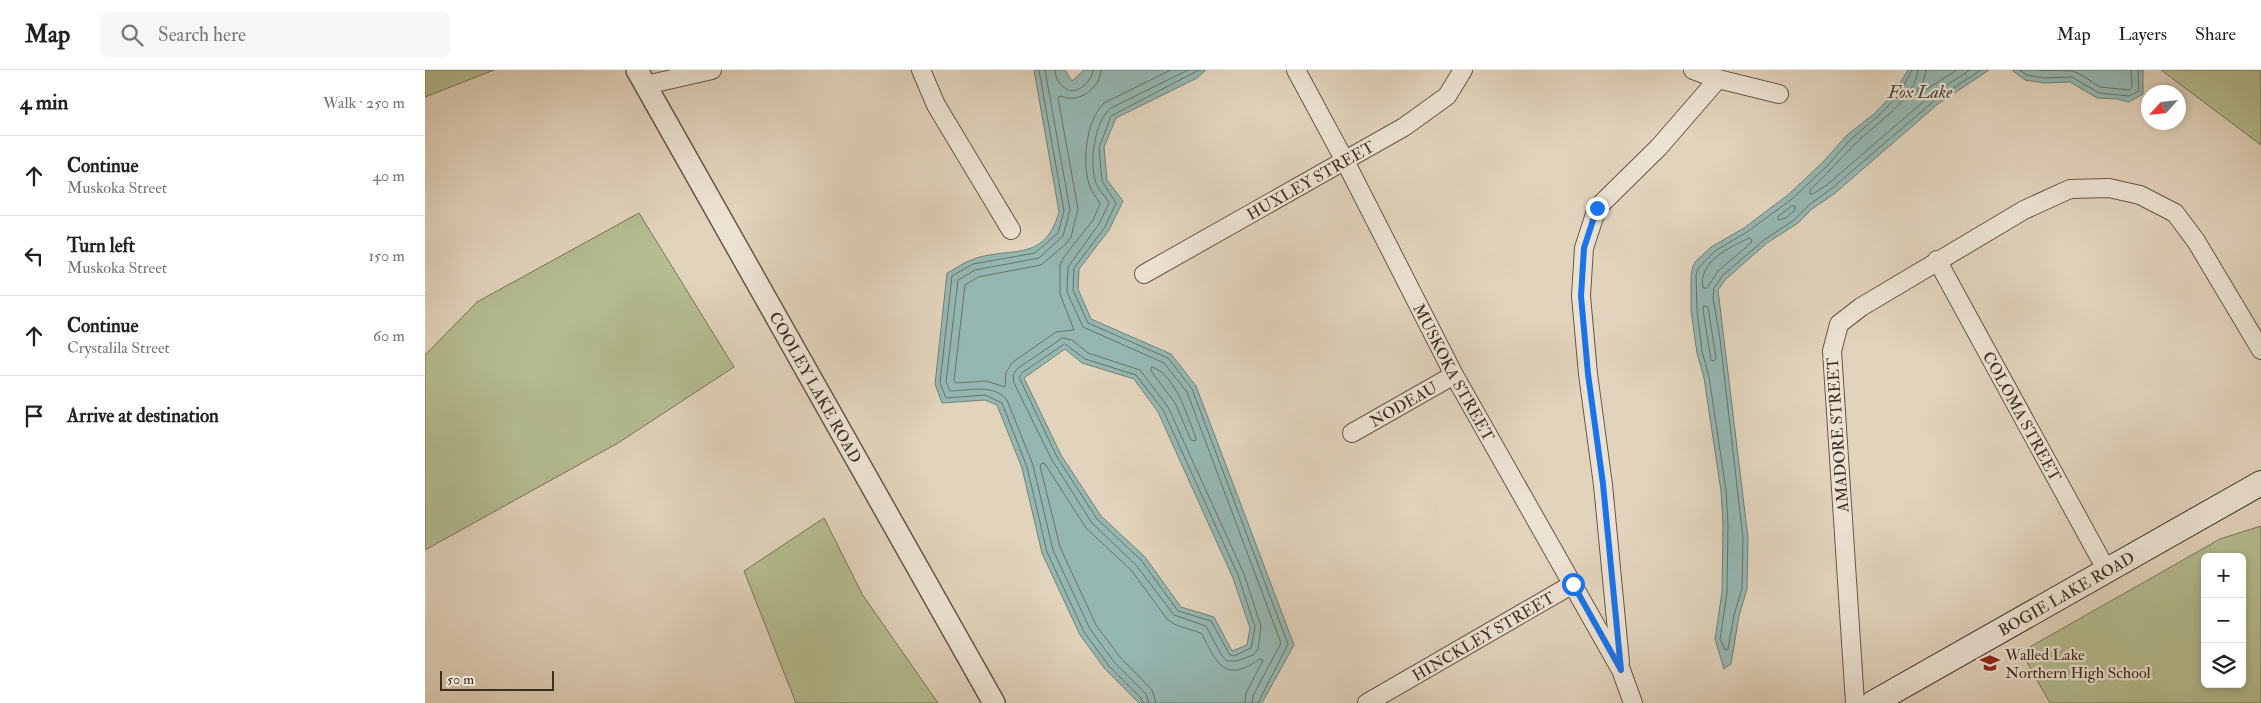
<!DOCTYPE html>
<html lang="en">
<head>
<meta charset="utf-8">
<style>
	body { margin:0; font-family:"IM FELL Double Pica",serif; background:#f6f6f6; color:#202124 }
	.controls { position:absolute; right:15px; bottom:15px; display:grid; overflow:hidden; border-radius:8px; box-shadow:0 2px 8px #0003 }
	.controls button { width:45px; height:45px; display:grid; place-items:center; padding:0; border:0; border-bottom:1px solid #e0e0e0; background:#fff; color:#202124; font:25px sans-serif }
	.compass { position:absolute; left:1716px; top:15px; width:45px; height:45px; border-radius:50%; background:#fff; box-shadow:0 2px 8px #0003; rotate:243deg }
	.scale { position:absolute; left:15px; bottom:12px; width:114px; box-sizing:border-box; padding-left:5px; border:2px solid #3e2c1f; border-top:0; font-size:14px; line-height:18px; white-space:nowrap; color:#3e2c1f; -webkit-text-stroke:4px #ece2d3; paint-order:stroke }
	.stop { position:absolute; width:15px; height:15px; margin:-11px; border:4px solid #1a73e8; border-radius:50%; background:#fff }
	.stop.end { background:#1a73e8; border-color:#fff; box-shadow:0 1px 5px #0008 }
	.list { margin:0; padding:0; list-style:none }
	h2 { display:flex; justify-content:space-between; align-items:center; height:65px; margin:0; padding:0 20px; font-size:21px }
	h2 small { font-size:16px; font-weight:400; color:#757577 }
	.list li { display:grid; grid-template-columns:32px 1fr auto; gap:15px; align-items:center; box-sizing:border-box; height:80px; padding:0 20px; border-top:1px solid #e0e0e0 }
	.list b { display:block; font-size:19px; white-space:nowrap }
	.list p { margin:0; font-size:16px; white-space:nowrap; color:#757577 }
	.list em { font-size:16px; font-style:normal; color:#757577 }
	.icon { flex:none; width:28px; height:28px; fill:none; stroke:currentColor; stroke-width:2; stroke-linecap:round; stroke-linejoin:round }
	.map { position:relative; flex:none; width:1836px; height:633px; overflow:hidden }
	header { display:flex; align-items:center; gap:30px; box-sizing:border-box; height:70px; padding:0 25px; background:#fff; border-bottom:1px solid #e0e0e0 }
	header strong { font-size:24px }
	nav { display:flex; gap:28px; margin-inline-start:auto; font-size:18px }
	.search { width:350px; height:45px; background:#f6f6f6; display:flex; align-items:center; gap:12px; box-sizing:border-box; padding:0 18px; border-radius:8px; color:#757577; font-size:19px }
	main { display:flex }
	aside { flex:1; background:#fff }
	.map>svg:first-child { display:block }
	.green { fill:#b4bc90; stroke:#797458; fill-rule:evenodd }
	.water { fill:#95b7b2; stroke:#727f77; fill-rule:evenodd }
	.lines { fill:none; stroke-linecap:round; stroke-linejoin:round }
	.shore { stroke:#6a7268; stroke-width:1 }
	.minor-casing { stroke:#675646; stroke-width:20 }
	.tertiary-casing { stroke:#675646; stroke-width:24 }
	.secondary-casing { stroke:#3e2c1f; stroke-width:26 }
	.minor { stroke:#ece2d3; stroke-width:18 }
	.tertiary { stroke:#ece2d3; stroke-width:21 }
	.secondary { stroke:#ece2d3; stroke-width:24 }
	.route { stroke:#1a73e8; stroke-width:6 }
	.labels { text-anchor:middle; stroke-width:4.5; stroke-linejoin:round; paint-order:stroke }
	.street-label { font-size:16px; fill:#3e2c1f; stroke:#ece2d3 }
	.poi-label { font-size:16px; fill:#3e2c1f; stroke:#ece2d3; text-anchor:start }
	.water-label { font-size:18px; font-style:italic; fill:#4f483c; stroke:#ece2d3 }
</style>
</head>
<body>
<header>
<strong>Map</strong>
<div class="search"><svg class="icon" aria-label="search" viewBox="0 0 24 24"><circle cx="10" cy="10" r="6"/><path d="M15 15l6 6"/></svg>Search here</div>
<nav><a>Map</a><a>Layers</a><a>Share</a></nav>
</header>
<main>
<aside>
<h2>4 min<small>Walk · 250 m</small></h2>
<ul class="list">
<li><svg class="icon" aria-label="ahead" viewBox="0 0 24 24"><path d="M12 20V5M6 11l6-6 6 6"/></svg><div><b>Continue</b><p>Muskoka Street</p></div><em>40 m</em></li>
<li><svg class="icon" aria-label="left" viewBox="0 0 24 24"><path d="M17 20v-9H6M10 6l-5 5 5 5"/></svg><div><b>Turn left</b><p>Muskoka Street</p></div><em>150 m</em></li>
<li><svg class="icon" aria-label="ahead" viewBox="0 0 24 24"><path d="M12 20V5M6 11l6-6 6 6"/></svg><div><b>Continue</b><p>Crystalila Street</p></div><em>60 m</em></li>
<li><svg class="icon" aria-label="arrive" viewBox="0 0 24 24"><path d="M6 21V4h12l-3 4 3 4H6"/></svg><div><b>Arrive at destination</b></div></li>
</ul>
</aside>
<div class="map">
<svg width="1836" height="633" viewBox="0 0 1836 633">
	<rect width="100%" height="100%" fill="#e2d3bc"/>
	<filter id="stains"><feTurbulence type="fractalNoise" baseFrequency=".004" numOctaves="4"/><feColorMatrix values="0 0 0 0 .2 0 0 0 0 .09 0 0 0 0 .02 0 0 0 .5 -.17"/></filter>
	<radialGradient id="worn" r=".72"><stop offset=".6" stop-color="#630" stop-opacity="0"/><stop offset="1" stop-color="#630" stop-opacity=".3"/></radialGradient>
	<g class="green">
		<polygon points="0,0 69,0 0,27"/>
		<polygon points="1736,0 1836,0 1836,75"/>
		<polygon points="214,143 309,297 193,373 0,480 0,285 52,232"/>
		<polygon points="399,448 437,524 513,633 371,633 319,501"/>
		<path d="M 1836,456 L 1836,633 L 1625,633 L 1596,582 L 1795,469 ZM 1780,487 L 1817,487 L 1817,614 L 1780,614 Z"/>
	</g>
	<g class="water">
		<path d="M 609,0 L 640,0 L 647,11 L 659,0 L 781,0 L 772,8 L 691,48 L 679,77 L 682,110 L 698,131 L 684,160 L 654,199 L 653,219 L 666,249 L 746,284 L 771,316 L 869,575 L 837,633 L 714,633 L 680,599 L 655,565 L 617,483 L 597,398 L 572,335 L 560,330 L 517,333 L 510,314 L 522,203 C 530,199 538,193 546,190 C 584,175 619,195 634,142 ZM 640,279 L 657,293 L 709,309 L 733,342 L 808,508 L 825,558 L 822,575 L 807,581 L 789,547 L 756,537 L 720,487 L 676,446 L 636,385 L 599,308 Z"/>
		<polygon points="1483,0 1564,0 1513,34 1409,124 1387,139 1373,153 1342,173 1301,209 1293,220 1323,468 1322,519 1314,546 1306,594 1299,599 1290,569 1297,522 1298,454 1296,421 1279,308 1272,283 1266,241 1266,205 1268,196 1271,191 1286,177 1319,158 1364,124 1398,92 1422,65 1449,44 1469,23"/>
		<polygon points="1587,0 1718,0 1718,24 1704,32 1692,29 1672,28 1645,12 1619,13 1600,10"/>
	</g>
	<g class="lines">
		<g class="shore">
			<polyline points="614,0 639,141 633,163 610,183 548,194 527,206 515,313 521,328 560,325 577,333 602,397 622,482 659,562 684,596 716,628 718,633"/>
			<path d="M 620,0 L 645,140 L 638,166 L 614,188 L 550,200 L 533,210 L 521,312 L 525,321 C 544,321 568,313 582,330 L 608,395 L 628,480 L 665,559 L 689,592 L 721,624 L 724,633"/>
			<path d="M 630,0 C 630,10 637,19 647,21 C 657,20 667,11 668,0"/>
			<path d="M 676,0 C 675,19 653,34 636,26 L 633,28 L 653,139 L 646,167 L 642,173 L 616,195 L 553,207 L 540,215 L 529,311 L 531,313 L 561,311 L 580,317 L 581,302 L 588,292 L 631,262 L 649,260 L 635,224 L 635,195 L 639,187 L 668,150 L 675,134 C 672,127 666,122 664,114 C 657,91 661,51 679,33 L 746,0"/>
			<path d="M 763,0 L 686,38 C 669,51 664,94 671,113 C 674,121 681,126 684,133 L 674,154 L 643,197 L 642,222 L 658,257 L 739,293 L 762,322 L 856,573 L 828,626 L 827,633"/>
			<polyline points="774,0 686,46 674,78 677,111 691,133 680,157 649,198 648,220 663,253 743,288 767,319 863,574 833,633"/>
			<polyline points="1487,0 1473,26 1452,47 1426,69 1402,96 1367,129 1322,162 1290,181 1273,198 1271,205 1272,240 1277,281 1284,307 1301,420 1303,454 1302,523 1295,569 1300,580 1303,579 1309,545 1317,518 1318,468 1295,269 1288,228 1289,218 1298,205 1339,170 1369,150 1384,135 1406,119 1510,30 1556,0"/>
			<path d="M 1493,0 C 1491,28 1449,55 1431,73 C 1415,89 1401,105 1385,120 L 1385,124 L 1388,124 L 1403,114 L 1506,25 L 1545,0"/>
			<polyline points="1501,0 1499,9 1492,21 1494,24 1532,0"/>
			<polyline points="1594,0 1602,5 1619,8 1647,7 1674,23 1704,26 1714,21 1713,0"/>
			<polyline points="1609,0 1647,1 1655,4 1675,17 1704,20 1707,17 1706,0"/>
			<polygon points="1367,136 1370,136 1370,140 1361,148 1353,150 1353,147"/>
			<path d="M 1324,168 L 1327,170 L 1326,173 L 1293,201 L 1282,218 L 1278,218 C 1273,191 1304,178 1324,168 Z"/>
			<polygon points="1279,236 1283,237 1291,288 1289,291 1286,290 1278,240"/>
			<polygon points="638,268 647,270 663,283 715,300 743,337 819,504 836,556 833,579 828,585 812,591 802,591 797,586 781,556 749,545 711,495 667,453 627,390 589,313 588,305 592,299"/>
			<polygon points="640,274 660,289 711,305 738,340 813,505 830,557 826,578 809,586 805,585 786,551 753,541 716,490 672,449 632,387 594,307 597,303"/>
			<path d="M 727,297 C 750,303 763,348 771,368 L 770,371 L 766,370 L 750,333 L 726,301 Z"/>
			<path d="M 731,633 L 727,620 L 695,587 L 671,555 L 635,477 L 615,396 L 617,393 L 620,394 L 661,458 L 706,500 L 743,550 L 751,555 L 776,563 C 792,591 797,615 835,589 L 838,590 L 821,623 L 820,633"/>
		</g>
		<defs>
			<g id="minor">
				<polyline points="496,0 511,35 586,160"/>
				<path id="s1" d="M 871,0 L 920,91 L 1029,305 L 1196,600 L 1208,633"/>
				<polyline points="1268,0 1293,9 1354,24"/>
				<polyline points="221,15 287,0"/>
				<path id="s2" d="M 1512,190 L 1682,501"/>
				<path id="s3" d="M 719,204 L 979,57 L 1022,26 L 1038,0"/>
				<path id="s4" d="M 927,363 L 1029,305"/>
				<polyline points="1195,592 1178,415 1163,304 1156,226 1159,178 1172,138 1234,77 1293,9"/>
				<path id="s5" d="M 942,633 L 1148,514"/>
				<polyline points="1430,633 1407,281 1414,254 1436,237 1599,140 1645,119 1684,118 1715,125 1750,143 1771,171 1836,280"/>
			</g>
			<g id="tertiary">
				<path id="s6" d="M 212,0 L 569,633"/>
			</g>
			<g id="secondary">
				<path id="s7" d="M 1448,633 L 1836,413"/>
			</g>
		</defs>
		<use href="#minor" class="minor-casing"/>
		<use href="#tertiary" class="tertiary-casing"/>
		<use href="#secondary" class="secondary-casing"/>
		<use href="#minor" class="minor"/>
		<use href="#tertiary" class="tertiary"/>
		<use href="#secondary" class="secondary"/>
	</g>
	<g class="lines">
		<polyline class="route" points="1148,514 1196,600 1178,414 1163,304 1156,226 1159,178 1172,138"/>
	</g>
	<defs>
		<symbol id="school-bare" viewBox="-9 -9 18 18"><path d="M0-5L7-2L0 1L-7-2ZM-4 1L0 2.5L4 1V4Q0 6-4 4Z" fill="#8f2418" stroke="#ece2d3" stroke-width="2.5" paint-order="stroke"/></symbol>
	</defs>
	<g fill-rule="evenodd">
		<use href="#school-bare" x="1551" y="579" width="28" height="28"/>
	</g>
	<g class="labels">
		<g class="street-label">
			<text dy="6" stroke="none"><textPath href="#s3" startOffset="191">HUXLEY STREET</textPath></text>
			<text dy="6" stroke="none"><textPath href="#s1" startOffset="341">MUSKOKA STREET</textPath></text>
			<text dy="6" stroke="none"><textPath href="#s6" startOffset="364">COOLEY LAKE ROAD</textPath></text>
			<text dy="6" stroke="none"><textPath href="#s4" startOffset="59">NODEAU</textPath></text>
			<text dy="6" stroke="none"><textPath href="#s2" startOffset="178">COLOMA STREET</textPath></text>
			<text transform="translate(1412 365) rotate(-94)" y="6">AMADORE STREET</text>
			<text dy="6" stroke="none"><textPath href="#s7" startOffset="222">BOGIE LAKE ROAD</textPath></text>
			<text dy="6" stroke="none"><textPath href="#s5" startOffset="134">HINCKLEY STREET</textPath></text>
		</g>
		<g class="poi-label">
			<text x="1580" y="590">Walled Lake<tspan x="1580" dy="18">Northern High School</tspan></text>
		</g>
		<g class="water-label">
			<text x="1495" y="28">Fox Lake</text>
		</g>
	</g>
	<rect width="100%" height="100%" filter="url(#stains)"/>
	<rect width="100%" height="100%" fill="url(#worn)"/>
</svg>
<div class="controls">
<button>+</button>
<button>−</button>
<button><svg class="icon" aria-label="layers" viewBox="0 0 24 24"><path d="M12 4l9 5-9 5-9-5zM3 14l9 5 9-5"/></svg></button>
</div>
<svg class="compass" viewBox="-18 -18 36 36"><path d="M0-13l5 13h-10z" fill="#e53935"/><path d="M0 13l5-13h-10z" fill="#757577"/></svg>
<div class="scale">50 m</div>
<div class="stop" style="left:1148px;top:514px"></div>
<div class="stop end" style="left:1172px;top:138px"></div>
</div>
</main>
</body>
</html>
